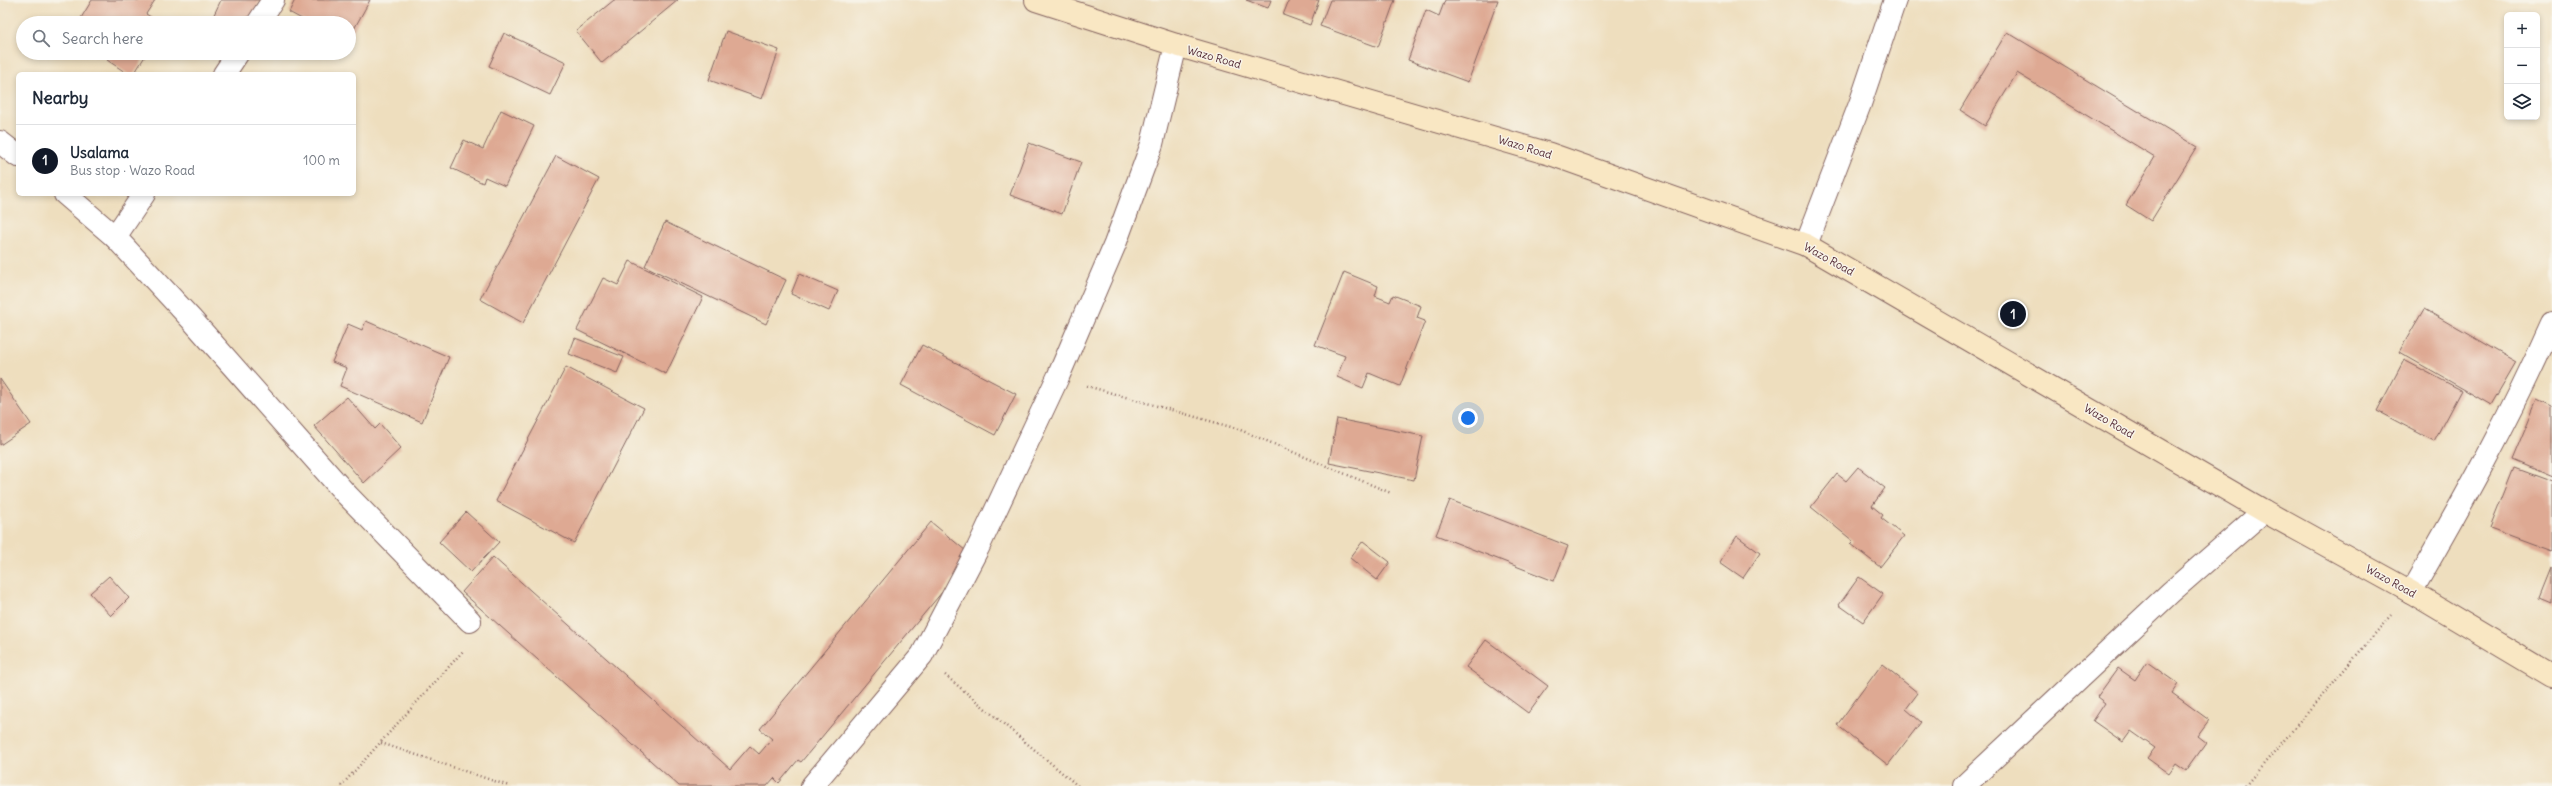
<!DOCTYPE html>
<html lang="en">
<head>
<meta charset="utf-8">
<style>
	body { margin:0; font-family:Delius,sans-serif; background:#f6f6f7; color:#1f2937 }
	.controls { position:absolute; right:12px; top:12px; display:grid; overflow:hidden; border-radius:6px; box-shadow:0 2px 6px #0003 }
	.controls button { width:36px; height:36px; display:grid; place-items:center; padding:0; border:0; border-bottom:1px solid #e0e1e3; background:#fff; color:#1f2937; font:20px sans-serif }
	.you { position:absolute; left:1468px; top:418px; width:14px; height:14px; margin:-10px; border:3px solid #fff; border-radius:50%; background:#1a73e8; box-shadow:0 0 0 6px #1a73e833 }
	.badge { display:grid; place-items:center; width:26px; height:26px; border-radius:50%; background:#111827; color:#fff; font-size:13px; font-weight:700 }
	.pin { position:absolute; translate:-50% -50%; border:2px solid #fff; box-shadow:0 1px 4px #0006 }
	.list { margin:0; padding:0; list-style:none }
	h2 { display:flex; justify-content:space-between; align-items:center; height:52px; margin:0; padding:0 16px; font-size:17px }
	h2 small { font-size:13px; font-weight:400; color:#747a83 }
	.list li { display:grid; grid-template-columns:26px 1fr auto; gap:12px; align-items:center; box-sizing:border-box; height:72px; padding:0 16px; border-top:1px solid #e0e1e3 }
	.list b { display:block; font-size:15px; white-space:nowrap }
	.list p { margin:0; font-size:13px; white-space:nowrap; color:#747a83 }
	.list em { font-size:13px; font-style:normal; color:#747a83 }
	.icon { flex:none; width:22px; height:22px; fill:none; stroke:currentColor; stroke-width:2; stroke-linecap:round; stroke-linejoin:round }
	.map { position:relative; flex:none; width:2552px; height:786px; overflow:hidden }
	.search { position:absolute; background:#fff; box-shadow:0 2px 6px #0003; left:16px; top:16px; width:340px; height:44px; display:flex; align-items:center; gap:10px; box-sizing:border-box; padding:0 14px; border-radius:22px; color:#747a83; font-size:15px }
	.panel { position:absolute; background:#fff; box-shadow:0 2px 6px #0003; left:16px; top:72px; width:340px; height:124px; border-radius:6px }
	.map>svg:first-child { display:block }
	.building { fill:#dea993 }
	.lines { fill:none; stroke-linecap:round; stroke-linejoin:round }
	.street-casing { stroke:#83625e; stroke-width:24 }
	.secondary-casing { stroke:#83625e; stroke-width:24 }
	.path { stroke:#83625e; stroke-width:2.5; stroke-dasharray:1 3; stroke-linecap:butt }
	.street { stroke:#fff; stroke-width:22 }
	.secondary { stroke:#f9e7c3; stroke-width:22 }
	.labels { text-anchor:middle; stroke-width:3; stroke-linejoin:round; paint-order:stroke }
	.street-label { font-size:11px; fill:#4a1f2b; stroke:#f7f3e8 }
</style>
</head>
<body>
<div class="map">
<svg width="2552" height="786" viewBox="0 0 2552 786">
	<rect width="100%" height="100%" fill="#f7f3e8"/>
	<filter id="ink" filterUnits="userSpaceOnUse"><feTurbulence type="fractalNoise" baseFrequency=".025" numOctaves="2"/><feDisplacementMap in="SourceGraphic" scale="8" xChannelSelector="R" yChannelSelector="G"/><feConvolveMatrix kernelMatrix="1 2 1 2 8 2 1 2 1" color-interpolation-filters="sRGB"/></filter>
	<filter id="wash" filterUnits="userSpaceOnUse"><feTurbulence type="fractalNoise" baseFrequency=".012" numOctaves="4" result="noise"/><feDisplacementMap in="SourceGraphic" scale="16" xChannelSelector="R" yChannelSelector="G"/><feGaussianBlur stdDeviation="0.9" result="paint"/><feColorMatrix in="noise" values="0 0 0 0 0 0 0 0 0 0 0 0 0 0 0 0 0 1.4 0 .05"/><feComposite in="paint" operator="in"/></filter>
	<g filter="url(#wash)">
		<rect width="100%" height="100%" fill="#eedebe"/>
		<g id="blocks">
			<g class="building">
				<polygon points="92,0 155,0 146,14 160,23 78,23"/>
				<polygon points="221,0 260,0 250,23 215,23 211,21"/>
				<polygon points="295,0 370,0 349,38 349,23 309,23 289,12"/>
				<polygon points="614,0 678,0 602,63 576,31"/>
				<polygon points="1246,0 1271,0 1268,8"/>
				<polygon points="1289,0 1319,0 1310,25 1283,15"/>
				<polygon points="1330,0 1395,0 1378,47 1320,26"/>
				<polygon points="1445,0 1498,0 1468,82 1408,60 1426,10 1439,16"/>
				<polygon points="726,31 779,50 762,99 709,80"/>
				<polygon points="2007,32 2197,147 2151,221 2126,205 2155,157 2017,73 1985,126 1960,110"/>
				<polygon points="504,33 566,62 550,95 489,66"/>
				<polygon points="90,53 99,53 96,57"/>
				<polygon points="111,53 147,53 134,74 128,74 107,60"/>
				<polygon points="501,110 534,126 505,186 485,177 483,183 451,168 464,140 483,149"/>
				<polygon points="1029,143 1081,162 1062,214 1010,195"/>
				<polygon points="556,156 599,179 523,323 480,299"/>
				<polygon points="665,222 786,280 766,324 645,266"/>
				<polygon points="630,261 703,297 666,374 577,330 603,278 618,285"/>
				<polygon points="1344,272 1378,286 1375,296 1390,302 1393,295 1421,306 1417,318 1425,321 1400,386 1369,373 1363,388 1337,377 1345,356 1315,345"/>
				<polygon points="799,274 838,291 829,311 791,294"/>
				<polygon points="2424,309 2516,362 2491,405 2399,352"/>
				<polygon points="366,321 449,357 422,422 340,386 347,368 332,362 348,324 362,330"/>
				<polygon points="575,338 624,357 617,373 569,354"/>
				<polygon points="922,345 1016,394 995,435 901,385"/>
				<polygon points="2404,360 2461,390 2434,441 2377,411"/>
				<polygon points="566,367 644,408 574,543 496,501"/>
				<polygon points="0,379 31,424 0,445"/>
				<polygon points="347,397 375,429 380,424 401,448 364,483 314,426"/>
				<polygon points="2537,400 2552,407 2552,477 2512,460"/>
				<polygon points="1337,419 1423,436 1414,480 1329,463"/>
				<polygon points="1858,467 1885,488 1872,506 1883,515 1881,518 1904,536 1880,567 1850,544 1853,541 1811,507 1837,474 1846,481"/>
				<polygon points="2514,468 2552,482 2552,551 2490,528"/>
				<polygon points="1450,500 1568,546 1554,581 1436,535"/>
				<polygon points="466,512 499,542 471,572 439,542"/>
				<polygon points="931,522 972,556 801,762 798,760 779,783 774,778 767,786 679,786 462,592 493,557 730,769 750,746 759,754 772,739 760,729"/>
				<polygon points="1737,536 1760,553 1743,578 1720,562"/>
				<polygon points="1363,541 1390,562 1377,580 1350,558"/>
				<polygon points="2552,568 2552,603 2540,598"/>
				<polygon points="109,576 129,598 111,616 90,593"/>
				<polygon points="1859,577 1883,594 1863,622 1839,605"/>
				<polygon points="1486,640 1548,686 1528,713 1466,667"/>
				<polygon points="2147,662 2178,684 2172,693 2209,720 2197,736 2206,743 2186,771 2176,764 2169,774 2147,758 2155,748 2131,731 2123,742 2093,721 2105,703 2097,697 2118,668 2135,680"/>
				<polygon points="1882,664 1918,693 1906,709 1921,722 1888,765 1837,725"/>
			</g>
		</g>
	</g>
	<g filter="url(#ink)">
		<use href="#blocks" fill-opacity="0" stroke="#83625e" stroke-width="1"/>
		<g class="lines">
			<defs>
				<g id="street">
					<polyline points="258,23 273,0"/>
					<polyline points="224,74 238,53"/>
					<polyline points="0,142 18,156"/>
					<polyline points="65,194 115,237 192,320 345,493 470,621"/>
					<polyline points="115,237 144,194"/>
					<polyline points="1806,245 1860,104 1895,0"/>
					<path d="M 2411,592 C 2462,504 2511,416 2552,323"/>
					<polyline points="812,786 922,655 978,548 1058,377 1115,244 1152,144 1176,45"/>
					<polyline points="1964,786 2171,592 2264,511"/>
				</g>
				<polyline id="secondary" points="1036,0 1176,45 1550,154 1806,245 2264,511 2411,592 2552,676"/>
			</defs>
			<use href="#street" class="street-casing"/>
			<use href="#secondary" class="secondary-casing"/>
			<g class="path">
				<polyline points="1087,386 1238,429 1391,493"/>
				<polyline points="945,675 1078,786"/>
				<polyline points="381,743 509,786"/>
				<polyline points="341,786 464,650"/>
				<polyline points="2245,786 2391,615"/>
			</g>
			<use href="#street" class="street"/>
			<use href="#secondary" class="secondary"/>
		</g>
	</g>
	<g class="labels">
		<g class="street-label">
			<text transform="translate(1214 57) rotate(16)" y="4">Wazo Road</text>
			<text transform="translate(1525 147) rotate(17)" y="4">Wazo Road</text>
			<text transform="translate(1829 259) rotate(29)" y="4">Wazo Road</text>
			<text transform="translate(2109 421) rotate(30)" y="4">Wazo Road</text>
			<text transform="translate(2391 581) rotate(29)" y="4">Wazo Road</text>
		</g>
	</g>
</svg>
<div class="controls">
<button>+</button>
<button>−</button>
<button><svg class="icon" aria-label="layers" viewBox="0 0 24 24"><path d="M12 4l9 5-9 5-9-5zM3 14l9 5 9-5"/></svg></button>
</div>
<div class="you"></div>
<div class="pin badge" style="left:2013px;top:314px">1</div>
<div class="search"><svg class="icon" aria-label="search" viewBox="0 0 24 24"><circle cx="10" cy="10" r="6"/><path d="M15 15l6 6"/></svg>Search here</div>
<section class="panel">
<h2>Nearby<small></small></h2>
<ul class="list">
<li><span class="badge">1</span><div><b>Usalama</b><p>Bus stop · Wazo Road</p></div><em>100 m</em></li>
</ul>
</section>
</div>
</body>
</html>
